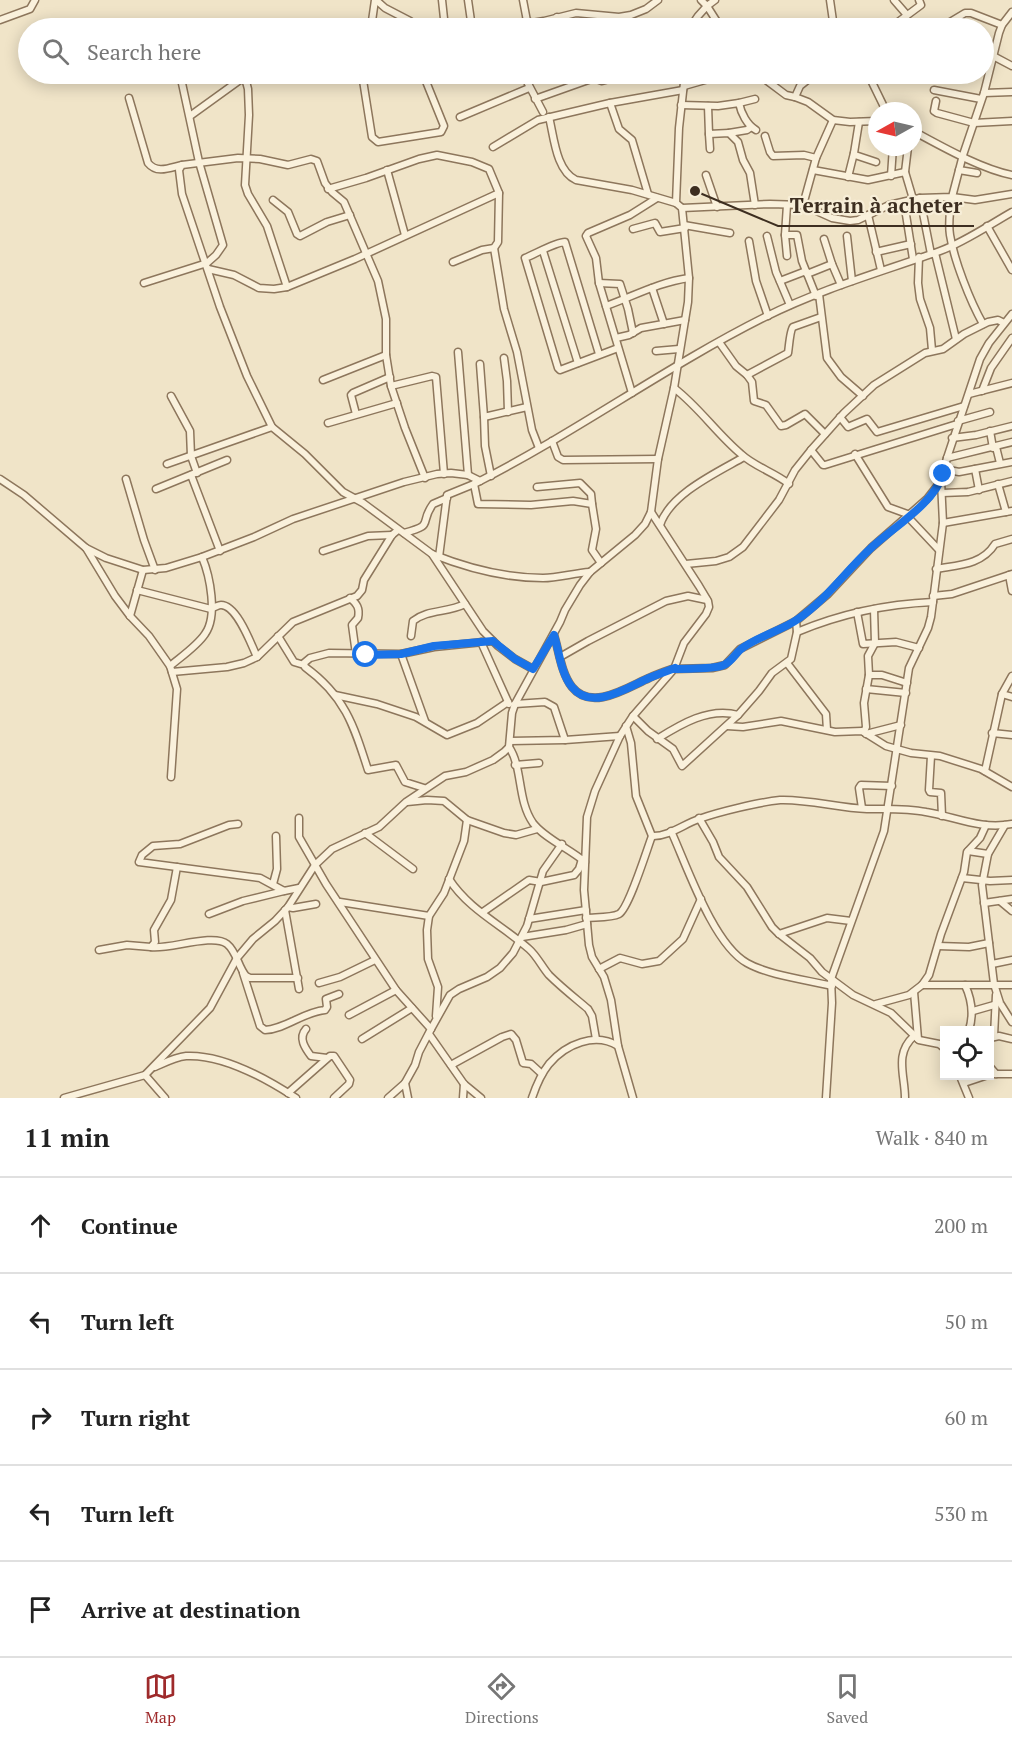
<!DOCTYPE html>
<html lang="en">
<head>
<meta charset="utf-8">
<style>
	body { margin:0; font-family:"PT Serif",serif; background:#f6f6f6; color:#222 }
	.controls { position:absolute; right:18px; bottom:18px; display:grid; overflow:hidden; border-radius:0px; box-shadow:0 3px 15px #0003 }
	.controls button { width:54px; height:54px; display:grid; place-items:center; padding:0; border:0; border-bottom:2px solid #e0e0e0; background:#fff; color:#222; font:30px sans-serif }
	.compass { position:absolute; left:868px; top:102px; width:54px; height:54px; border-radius:50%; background:#fff; box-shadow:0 3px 15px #0003; rotate:262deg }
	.stop { position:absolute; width:18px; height:18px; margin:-14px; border:4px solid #1a73e8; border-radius:50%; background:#fff }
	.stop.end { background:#1a73e8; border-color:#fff; box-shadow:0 2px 6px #0008 }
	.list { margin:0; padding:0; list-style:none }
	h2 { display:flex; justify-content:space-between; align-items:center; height:78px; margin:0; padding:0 24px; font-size:26px }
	h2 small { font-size:20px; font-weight:400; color:#767676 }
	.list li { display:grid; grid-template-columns:39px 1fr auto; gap:18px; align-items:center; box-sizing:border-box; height:96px; padding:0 24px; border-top:2px solid #e0e0e0 }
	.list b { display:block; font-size:22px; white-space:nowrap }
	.list em { font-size:20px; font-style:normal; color:#767676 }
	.icon { flex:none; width:33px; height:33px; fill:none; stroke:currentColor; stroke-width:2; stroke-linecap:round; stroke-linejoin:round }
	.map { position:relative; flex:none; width:1012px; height:1098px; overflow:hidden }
	.search { position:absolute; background:#fff; box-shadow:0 3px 15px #0003; left:18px; right:18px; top:18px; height:66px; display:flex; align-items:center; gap:15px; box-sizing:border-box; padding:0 21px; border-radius:33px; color:#767676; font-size:22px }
	.sheet { height:558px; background:#fff }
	nav { display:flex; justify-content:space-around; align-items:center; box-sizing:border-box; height:84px; border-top:2px solid #e0e0e0; background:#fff; font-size:16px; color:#767676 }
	nav a { display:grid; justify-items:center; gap:3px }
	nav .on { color:#9e2a2b }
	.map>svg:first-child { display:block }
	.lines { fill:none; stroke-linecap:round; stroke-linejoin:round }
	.minor-casing { stroke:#8d765c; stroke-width:9 }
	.minor { stroke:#faf1dc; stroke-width:6 }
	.route { stroke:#1a73e8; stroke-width:8 }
	.leader { fill:none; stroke:#3d2e20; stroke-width:2 }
	.callout-dot { fill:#3d2e20; stroke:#f7eed8; stroke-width:2 }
	.callout-label { font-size:21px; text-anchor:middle; font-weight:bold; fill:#3d2e20; stroke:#f7eed8; stroke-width:4.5; stroke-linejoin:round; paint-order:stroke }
</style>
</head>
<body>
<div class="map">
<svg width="1012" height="1098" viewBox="0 0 1012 1098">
	<rect width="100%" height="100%" fill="#f0e4c8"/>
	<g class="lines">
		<defs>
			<g id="minor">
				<polyline points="376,0 385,8 410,21"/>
				<polyline points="442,0 445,28"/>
				<polyline points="468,0 472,28"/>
				<polyline points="523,0 527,21"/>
				<polyline points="701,0 707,6 715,0"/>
				<polyline points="830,0 834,28"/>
				<polyline points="894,0 907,15"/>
				<polyline points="557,17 560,28"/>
				<polyline points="0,20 30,9 35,0"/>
				<polyline points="431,25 446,28"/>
				<polyline points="371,28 375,0"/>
				<polyline points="502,28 527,21 532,23 544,21 576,13 619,17 631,15 646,9 658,0"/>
				<polyline points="690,28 698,16 707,6 721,28"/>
				<polyline points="890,28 921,5 919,0"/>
				<polyline points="940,28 965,13 971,13 1002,25"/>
				<polyline points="995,57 1012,66"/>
				<polyline points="244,74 248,89 249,115 245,185 248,194 267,226 287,287"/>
				<polyline points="362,74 372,137 378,142 441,132 444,126 423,74"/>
				<polyline points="523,74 543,112"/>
				<polyline points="758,74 786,95 795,97 800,86 815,74"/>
				<polyline points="868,74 886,111"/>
				<polyline points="684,86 719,76"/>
				<polyline points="934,90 981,99"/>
				<polyline points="984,93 1012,92"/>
				<polyline points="795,97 808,102 833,120 850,122 877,121"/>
				<path d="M 129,98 L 148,163 C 157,174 169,168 182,165"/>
				<polyline points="535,99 594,78 602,81 628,74"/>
				<polyline points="936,101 934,111 937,113 974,123 1012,121"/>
				<polyline points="610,103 683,90"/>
				<polyline points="739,103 755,99"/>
				<path d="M 681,105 L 718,106 L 739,103 C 741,113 747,125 756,130"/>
				<polyline points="708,106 709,134 729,133 738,142 743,160 750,173 755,205"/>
				<polyline points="190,116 244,77"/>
				<polyline points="460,117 529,88"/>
				<path d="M 549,117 C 554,137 556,171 576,180 L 632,190 L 676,203"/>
				<polyline points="859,122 854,153 855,155 876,162"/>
				<path d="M 913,131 C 941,146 981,169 1012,175"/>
				<polyline points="729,133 747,130 751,127"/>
				<polyline points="709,134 710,149"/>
				<polyline points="765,136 770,152 773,156 804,155 816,158"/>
				<polyline points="493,147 538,120 610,103 619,129 632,140 648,194"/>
				<polyline points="908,147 905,172 913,199"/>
				<polyline points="387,170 405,235"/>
				<polyline points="813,170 868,180 905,172"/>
				<polyline points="959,170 977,173"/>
				<polyline points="706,175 717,207"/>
				<polyline points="891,176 893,147"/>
				<polyline points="848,177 854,153"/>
				<polyline points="328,189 366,178 419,159 437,155 472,162 489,169 499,193 498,242 494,248 482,250 453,262"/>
				<polyline points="273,200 288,212 297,234 300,236 327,222 350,215"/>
				<polyline points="904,202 913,259"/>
				<polyline points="787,205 785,235 797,235 802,261 816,296"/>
				<polyline points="803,205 816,158 833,120"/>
				<polyline points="682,208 770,204 803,205 832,218 850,221 858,220 889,205 920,198"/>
				<polyline points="868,215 881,270"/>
				<polyline points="684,225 730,233"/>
				<polyline points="987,226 1012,270"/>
				<polyline points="633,229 655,223 660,232 685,228"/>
				<polyline points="785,235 787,256"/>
				<polyline points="767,236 776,272 790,305"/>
				<polyline points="847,236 852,281"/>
				<polyline points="824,239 832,264"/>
				<polyline points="749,241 756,281 768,316"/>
				<polyline points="494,248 504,309 517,352 532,430 539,448"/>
				<polyline points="543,251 578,363"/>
				<polyline points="876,252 911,244"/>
				<polyline points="935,253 956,339"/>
				<polyline points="931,254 920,198 952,197 963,155 984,93 999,33 1002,25 1012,12"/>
				<polyline points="919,257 918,283 920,299 930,328 932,350"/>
				<polyline points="208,269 234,275 259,288 274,289 287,287 355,259 499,193"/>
				<polyline points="807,274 832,264 841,285"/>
				<polyline points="780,281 806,271"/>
				<polyline points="144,283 207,263 216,255 223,245 199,162 180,74"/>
				<polyline points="599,283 620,284 628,309 633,333"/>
				<polyline points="652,288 664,324"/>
				<polyline points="819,294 827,358 841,377 863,396"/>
				<path d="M 606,306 C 634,296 659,282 689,278"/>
				<path d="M 983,324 C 970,301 954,260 950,235 C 948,222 950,209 952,197 L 975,200 L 1012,194"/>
				<polyline points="616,338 629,335 641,328 685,320"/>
				<polyline points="719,342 736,366 747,375 752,382 754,401 766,405 781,426 786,425 805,414 825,434"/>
				<polyline points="656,351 679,349"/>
				<polyline points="458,352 468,475"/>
				<path d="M 599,354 L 565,242 C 556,242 535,254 525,258 L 558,368 L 560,370 L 618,348"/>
				<polyline points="504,358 507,381 508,412"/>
				<polyline points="480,364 484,417 527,407"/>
				<path d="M 747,375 L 788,353 C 789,347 790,330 793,327 L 821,317"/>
				<polyline points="323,380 386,355"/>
				<polyline points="391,386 432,376 436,377 444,474"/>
				<path d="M 674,388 C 699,407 717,434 741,454 C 755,467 774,472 789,484"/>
				<polyline points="982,391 991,368 1012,338"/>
				<polyline points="632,393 599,283 596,258 586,236 588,233 630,215 657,198"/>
				<polyline points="969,394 1012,383"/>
				<polyline points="171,396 190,431 191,456 197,473"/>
				<polyline points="356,414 351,395 353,393 390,377"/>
				<polyline points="484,417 485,446 491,476"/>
				<polyline points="840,417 848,427 867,419 877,432 964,406"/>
				<polyline points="958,421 990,412"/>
				<polyline points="328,423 397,403"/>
				<polyline points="990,431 993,448"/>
				<polyline points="952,438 976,435 1012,426"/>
				<polyline points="552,441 558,457 563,460 658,459"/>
				<polyline points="996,447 1000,463"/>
				<polyline points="811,450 823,465 825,465 957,424"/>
				<polyline points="855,454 888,507 910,515"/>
				<polyline points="947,458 1012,442"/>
				<polyline points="167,464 272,427"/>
				<polyline points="944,469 959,472 1012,462"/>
				<polyline points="975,469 979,490"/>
				<polyline points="191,475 220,551"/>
				<polyline points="425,478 405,428 391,386 386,355 386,319 378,281 344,202 332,192 325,183 317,161 311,159 288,165 260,159 238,158 182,165 179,170 182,194 220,307 247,376 272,427 305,454 343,492 363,503 432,554 483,631 498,646 515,659 533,669"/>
				<path d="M 0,479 L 24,495 L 86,548 L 106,558 L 143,570 L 166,568 L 202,557 L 254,537 L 293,519 L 404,482 L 437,474 L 451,473 L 468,475 L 480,481 C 578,431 667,366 765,317 C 821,289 881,272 940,251 C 965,242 989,225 1012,212"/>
				<polyline points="126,479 144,540 155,570"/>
				<polyline points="480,481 474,484 478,504 531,505 573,501 592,504 596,529 592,550 601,563"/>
				<polyline points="998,484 1006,512"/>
				<polyline points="537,487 580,483 591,494 592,504"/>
				<polyline points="156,489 227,460"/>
				<polyline points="942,493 968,492 1012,481"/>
				<polyline points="651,512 699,586 708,601 709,607 706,614 684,643 674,669"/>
				<polyline points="908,517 939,550"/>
				<polyline points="943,523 1012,511"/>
				<path d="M 660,525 C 670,494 716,473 744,457"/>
				<path d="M 404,533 C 436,524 418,525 433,504 L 447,498"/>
				<polyline points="86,548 115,596 130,616 149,636 170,666 177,689 171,777"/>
				<polyline points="323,551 368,536 392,535"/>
				<path d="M 432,554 C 467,568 506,578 543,578 C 558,578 574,573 590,572"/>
				<polyline points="439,557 447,495 474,484"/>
				<polyline points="686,564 716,561 729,557 743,547 779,500 795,470 811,450 844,413 874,385 925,353 943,349 964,334 988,322 998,320 1004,323"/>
				<path d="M 936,569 C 958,565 982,565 995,544 L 1012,539"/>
				<polyline points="1009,575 1012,591"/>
				<path d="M 137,590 L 211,609 C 212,608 219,605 221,605 C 237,605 251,644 257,657"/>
				<polyline points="933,596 952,594 1012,574"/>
				<path d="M 350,598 C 357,604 360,608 358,618 L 352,625 L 356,654"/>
				<polyline points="874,609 875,643 868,656 869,675 882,675 907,683"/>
				<polyline points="857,612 863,644 896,642 919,648"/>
				<polyline points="130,616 143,570"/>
				<path d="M 797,632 C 840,614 886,604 933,602"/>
				<path d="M 554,635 C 559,651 561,673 572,687 C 592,712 628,687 649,678 C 657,674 666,671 675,668"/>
				<polyline points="278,636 294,662 304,665"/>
				<path d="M 411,636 L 413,621 C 428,609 447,613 465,604"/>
				<polyline points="481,642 509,704"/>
				<polyline points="401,654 425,721"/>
				<polyline points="560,657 588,641 666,601 688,596 707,600"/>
				<polyline points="787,663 826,714 827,730"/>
				<path d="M 170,666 C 182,656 197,646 205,634 C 218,616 210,576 202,557"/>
				<polyline points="172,672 227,667 244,663 257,657 293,622 357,596 362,590 364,580 392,535 398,530"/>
				<polyline points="866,689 906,693"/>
				<polyline points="1002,694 1012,697"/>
				<polyline points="335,695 377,704 416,717 447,735 477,723 508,702"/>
				<polyline points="515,704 545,702 554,707 565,740"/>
				<polyline points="633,716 648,731 673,749 682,766 738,715 759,691 772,673 791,659 797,632 796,621"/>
				<path d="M 626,726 L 631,743 L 636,796 L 652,836 C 668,837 684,824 699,819 C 718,812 760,802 780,800 C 809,799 838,808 867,809 C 886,809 907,808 926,812 C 956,817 981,830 1012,824"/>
				<polyline points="727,726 743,727 781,721 835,732 862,731 886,746 911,753 940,756 981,769 1012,787"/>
				<polyline points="864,732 866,727 864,703 869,675"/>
				<polyline points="992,733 1012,735"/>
				<polyline points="866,734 901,725"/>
				<path d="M 657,739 C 681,724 709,707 738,715"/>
				<polyline points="510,741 565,740 620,736"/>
				<path d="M 509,747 C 523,768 517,800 533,823 C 544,838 570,849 585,862"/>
				<polyline points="931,756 929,790 930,792 941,793 942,816"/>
				<polyline points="515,765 539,763"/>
				<polyline points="985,771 1002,694 1012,676"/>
				<path d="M 424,788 L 405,782 L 396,765 L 368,770 C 354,726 345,696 305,667 L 304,663 L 310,658 L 329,653 L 401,654 L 434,647 L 493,641"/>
				<polyline points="407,802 427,800 444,801 467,820 504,833 516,835 537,829"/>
				<polyline points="862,808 859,788 861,785 892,786"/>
				<polyline points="299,818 299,837 326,884 396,990 431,1029 419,1052 415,1065 405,1083 388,1098"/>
				<polyline points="699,818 713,842 719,857 747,887 772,927 779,934 810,958 822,972 853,995 891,1013 919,1040 939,1044 944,1048"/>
				<polyline points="238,824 229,825 180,844 153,846 142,855 139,862 260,878 284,891 299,888"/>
				<polyline points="1005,825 988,854 982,885 994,984 1000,1003 1012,1022"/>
				<path d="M 671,831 C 687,866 713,944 747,963 C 768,975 807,980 832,986"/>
				<polyline points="365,833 413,869"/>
				<polyline points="968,851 988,854"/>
				<polyline points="962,878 990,881 1012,880"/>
				<path d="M 449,879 C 469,910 502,925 529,949 C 537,956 542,967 549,975 C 561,987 575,998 588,1009 L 592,1016 L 596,1039"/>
				<polyline points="273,884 277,869 276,836"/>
				<polyline points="1000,901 1012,911"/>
				<polyline points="340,902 429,916"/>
				<polyline points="984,903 1012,899"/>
				<polyline points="288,907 293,908 316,904"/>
				<polyline points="285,910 299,989"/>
				<polyline points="483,912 529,880 541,882 574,875 579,869 582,859"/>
				<polyline points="209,914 243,901 284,891"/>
				<path d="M 586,918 C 595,917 611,918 619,914 C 629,908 647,849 652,836"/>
				<polyline points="529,919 586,910"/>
				<polyline points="779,934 827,918 851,921"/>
				<polyline points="522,937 566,930 587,924"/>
				<polyline points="938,946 969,947 989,943"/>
				<path d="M 151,947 C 168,950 213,933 227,944 C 237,952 238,967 246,976 L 250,978 L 298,978"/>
				<polyline points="99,950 127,945 151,947 155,942 154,930 171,900 177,867"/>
				<polyline points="992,964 1012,960"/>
				<polyline points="599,969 620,958 642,964 659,961 683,939 701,899"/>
				<path d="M 243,973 L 260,1026 L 265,1030 C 286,1029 303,1012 325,1010 L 327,1007 L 326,999 L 339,994"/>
				<polyline points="319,983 340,977 375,960"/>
				<polyline points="922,985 1012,985"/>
				<path d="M 965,985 C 972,1000 974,1014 969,1030"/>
				<polyline points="914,992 918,1039"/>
				<polyline points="876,1004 909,995 922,985 929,975 941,934 964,872 967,852 980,838 986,825"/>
				<polyline points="973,1011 994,1005"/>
				<polyline points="349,1015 396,990"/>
				<polyline points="436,1016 438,987 428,959 427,930 429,916 444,893 464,841 467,820"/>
				<path d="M 306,1029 C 298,1038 305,1048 311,1056 L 327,1058"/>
				<polyline points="431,1029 450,995 459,989 487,977 500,968 513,953 527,926 543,871 562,844"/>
				<polyline points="429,1034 464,1084 481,1098"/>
				<polyline points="994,1036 996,995"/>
				<polyline points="990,1038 999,1036 1012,1039"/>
				<polyline points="362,1039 412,1008"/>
				<polyline points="451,1065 502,1037 511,1034 516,1040 523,1063 531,1064 542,1074"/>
				<path d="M 155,1067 C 164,1063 175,1057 186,1056 C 222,1054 267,1079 296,1098"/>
				<polyline points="990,1067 996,1074"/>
				<polyline points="990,1074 1012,1074"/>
				<polyline points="145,1075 165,1098"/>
				<polyline points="960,1076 969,1098"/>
				<polyline points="405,1083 408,1098"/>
				<polyline points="964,1083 985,1076"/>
				<polyline points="288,1093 330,1056 334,1056 350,1080 349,1084 334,1098"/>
				<polyline points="64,1098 145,1075 210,1008 237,958 253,939 275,921 288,907 315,865 332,849 379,827 406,802 445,776 466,772 493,760 504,752 509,747 512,713 515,704 560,622 565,610 580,585 590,572 635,535 645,524 651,512 658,459 674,388 688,302 689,278 682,208 676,203 679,128 685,74"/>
				<polyline points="463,1098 464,1084"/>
				<path d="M 532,1098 C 536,1086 541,1074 549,1064 C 566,1044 595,1032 618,1046"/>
				<polyline points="633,1098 618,1046 611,1000 604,977 592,957 589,945 584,890 587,817 595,791 620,736 633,716 674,669 712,668 725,665 740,649 796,621 828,594 871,548 927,499 941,481"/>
				<polyline points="826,1098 832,1003 831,979 884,831 909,668 928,628 931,617 943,523 941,481 947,458 980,359 989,343 1012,314"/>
				<path d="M 905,1098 C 905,1075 894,1054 914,1036"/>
			</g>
		</defs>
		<use href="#minor" class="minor-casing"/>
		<use href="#minor" class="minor"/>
	</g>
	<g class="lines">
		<path class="route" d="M 366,655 L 401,654 L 434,646 L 493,641 L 515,659 L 533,669 L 554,635 C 559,651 561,674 572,687 C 592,712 628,687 649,678 C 658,674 667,671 675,668 L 674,669 C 689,668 711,670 724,665 C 732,661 735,654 741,649 C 758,636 781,631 798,619 C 826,600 845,572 870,549 C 892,528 934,504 943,474"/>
	</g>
	<path class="leader" d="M695 191L778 226H974"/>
	<circle class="callout-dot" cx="695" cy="191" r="6"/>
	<g class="callout-label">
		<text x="876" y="213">Terrain à acheter</text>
	</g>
</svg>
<div class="controls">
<button><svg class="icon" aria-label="locate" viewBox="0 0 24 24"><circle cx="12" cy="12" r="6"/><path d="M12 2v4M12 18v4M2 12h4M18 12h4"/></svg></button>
</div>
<svg class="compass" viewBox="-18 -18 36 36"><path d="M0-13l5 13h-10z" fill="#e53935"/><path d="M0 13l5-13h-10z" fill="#767676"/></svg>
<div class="stop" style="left:366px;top:655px"></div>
<div class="stop end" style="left:943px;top:474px"></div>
<div class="search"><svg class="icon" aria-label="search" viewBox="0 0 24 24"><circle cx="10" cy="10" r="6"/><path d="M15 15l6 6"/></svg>Search here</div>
</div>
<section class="sheet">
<h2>11 min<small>Walk · 840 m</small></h2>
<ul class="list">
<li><svg class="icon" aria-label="ahead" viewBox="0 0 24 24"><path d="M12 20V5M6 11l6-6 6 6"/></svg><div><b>Continue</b></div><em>200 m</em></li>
<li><svg class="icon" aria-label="left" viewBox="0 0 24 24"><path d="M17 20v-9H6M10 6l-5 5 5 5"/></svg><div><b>Turn left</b></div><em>50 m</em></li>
<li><svg class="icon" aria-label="right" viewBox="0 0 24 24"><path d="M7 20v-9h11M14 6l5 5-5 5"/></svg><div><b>Turn right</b></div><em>60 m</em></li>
<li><svg class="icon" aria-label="left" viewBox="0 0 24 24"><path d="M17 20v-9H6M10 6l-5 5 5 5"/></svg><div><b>Turn left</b></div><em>530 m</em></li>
<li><svg class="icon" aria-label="arrive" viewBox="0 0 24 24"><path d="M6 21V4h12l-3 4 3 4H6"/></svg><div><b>Arrive at destination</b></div></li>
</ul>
</section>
<nav>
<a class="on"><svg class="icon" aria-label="map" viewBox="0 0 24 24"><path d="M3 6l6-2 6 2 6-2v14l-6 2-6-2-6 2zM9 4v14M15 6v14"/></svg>Map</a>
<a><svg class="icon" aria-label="directions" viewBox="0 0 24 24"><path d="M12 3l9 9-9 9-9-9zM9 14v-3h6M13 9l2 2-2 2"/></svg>Directions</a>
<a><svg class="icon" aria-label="saved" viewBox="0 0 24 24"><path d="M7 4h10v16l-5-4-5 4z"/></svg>Saved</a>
</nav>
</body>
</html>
